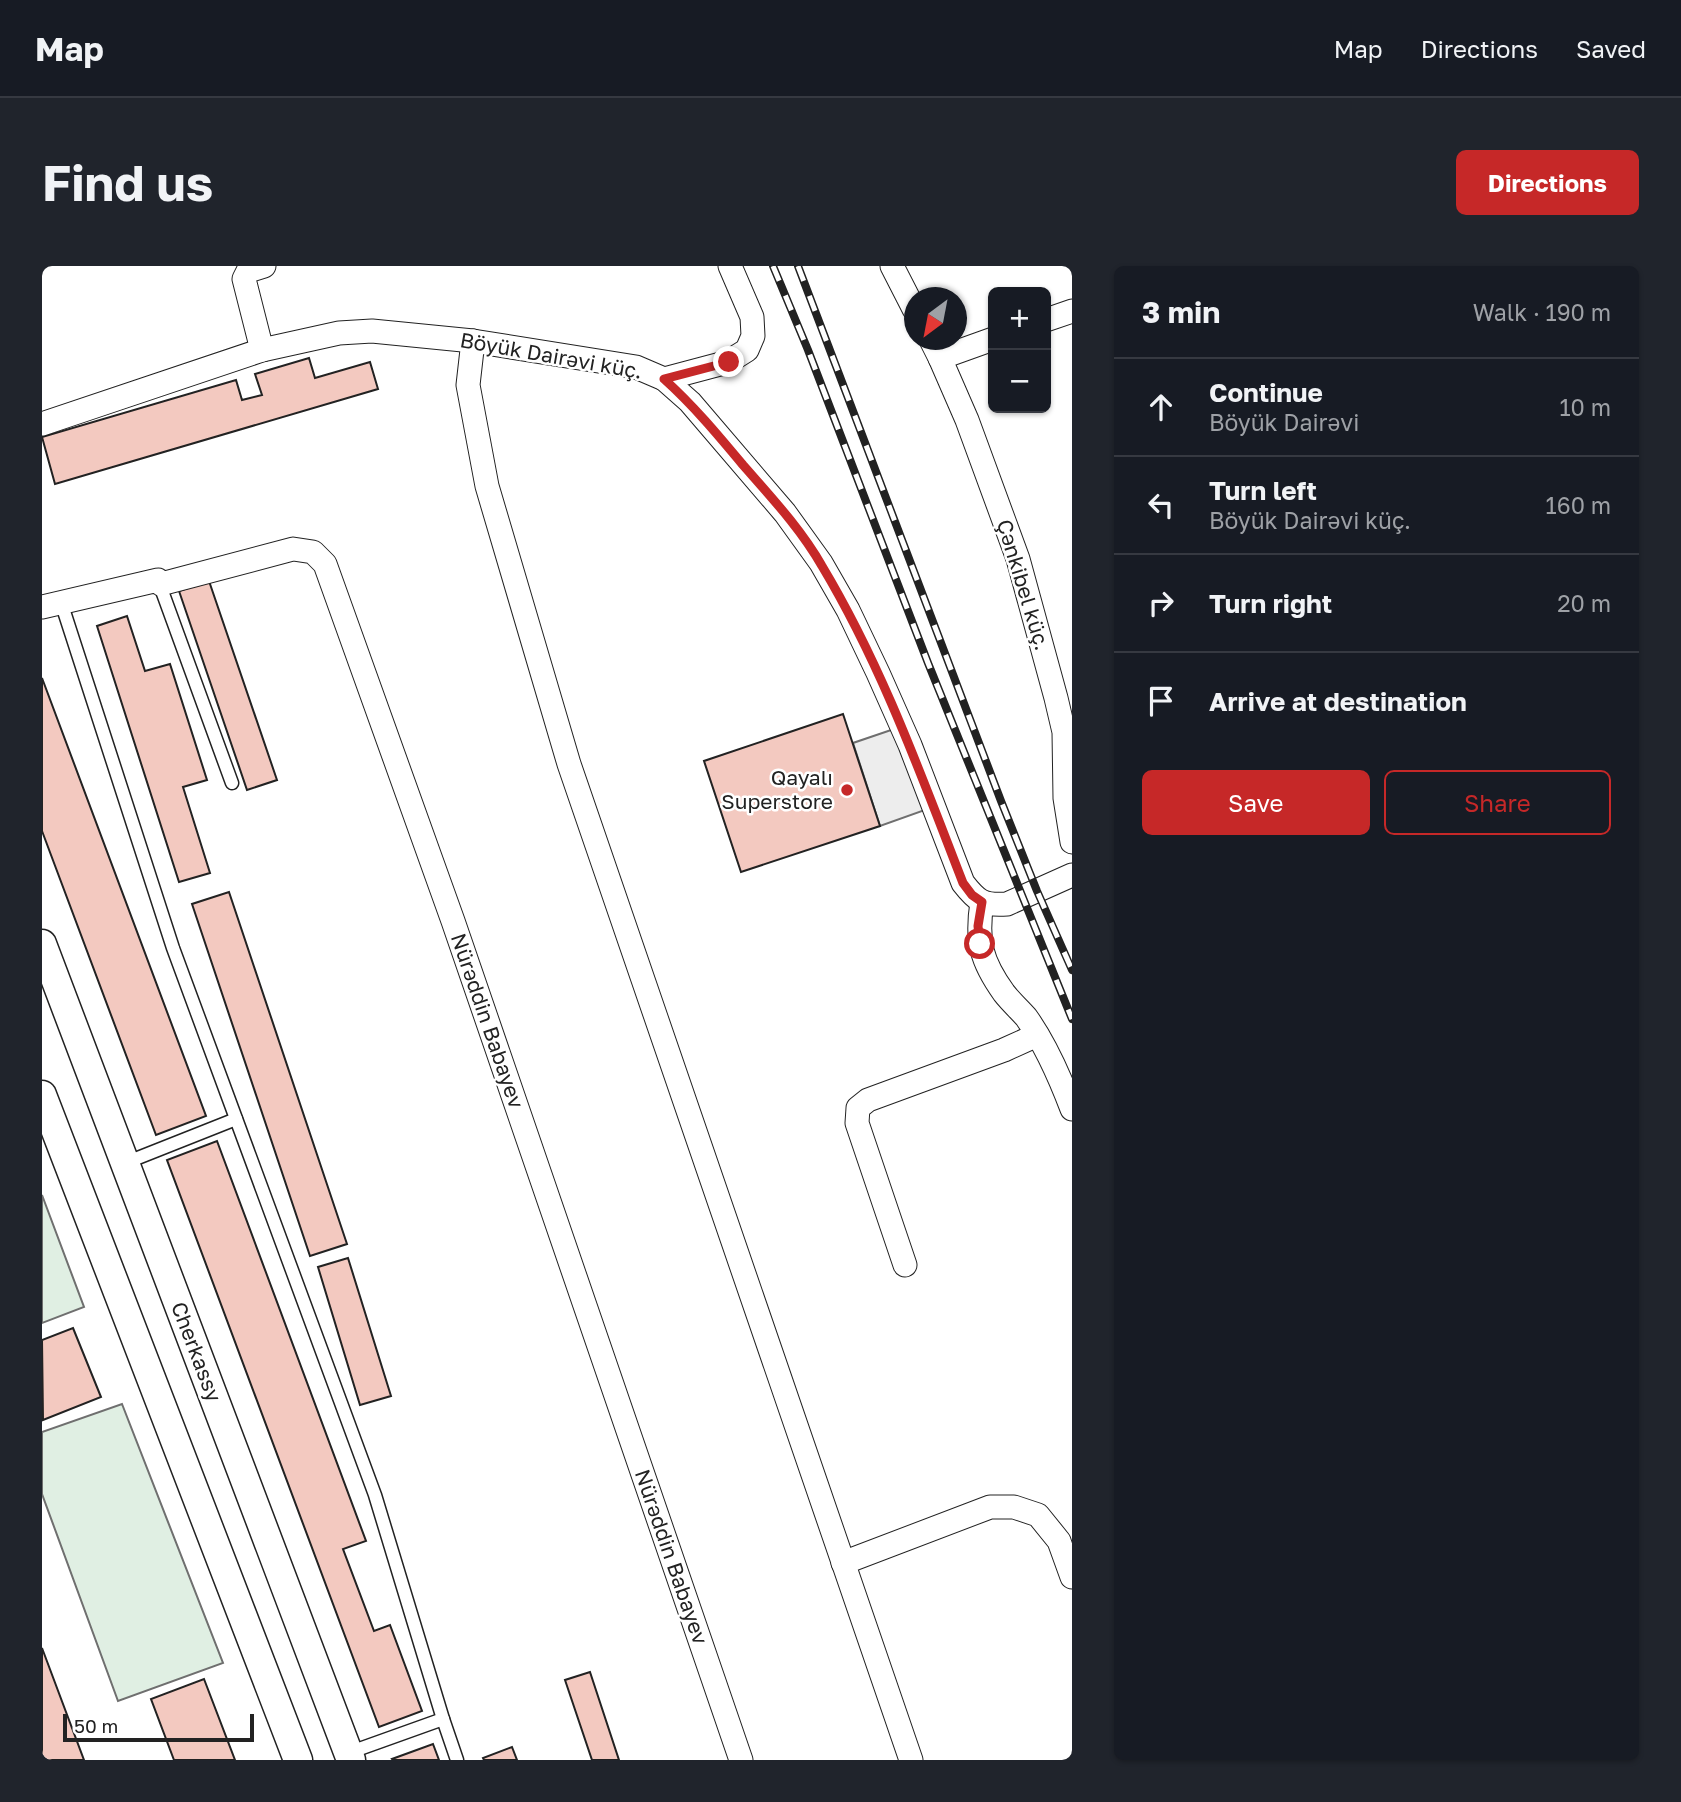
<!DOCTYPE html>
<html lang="en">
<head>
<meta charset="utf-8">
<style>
	body { margin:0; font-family:"Golos Text",sans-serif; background:#20242c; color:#f1f3f6 }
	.controls { position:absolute; right:21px; top:21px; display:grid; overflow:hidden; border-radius:10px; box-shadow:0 2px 5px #0004 }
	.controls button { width:63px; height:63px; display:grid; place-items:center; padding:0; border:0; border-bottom:2px solid #363941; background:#171b24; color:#f1f3f6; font:35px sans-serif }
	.compass { position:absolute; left:862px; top:21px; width:63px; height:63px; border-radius:50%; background:#171b24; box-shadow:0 2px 5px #0004; rotate:212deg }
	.scale { position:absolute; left:21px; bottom:18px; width:191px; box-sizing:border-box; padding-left:7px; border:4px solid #222; border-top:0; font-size:19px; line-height:24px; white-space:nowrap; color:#222; -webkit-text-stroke:5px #fff; paint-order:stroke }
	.stop { position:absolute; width:21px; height:21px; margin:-16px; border:5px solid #c62828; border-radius:50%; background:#fff }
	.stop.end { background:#c62828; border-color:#fff; box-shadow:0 2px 7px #0008 }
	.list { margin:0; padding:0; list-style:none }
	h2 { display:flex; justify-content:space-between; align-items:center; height:91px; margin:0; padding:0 28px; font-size:30px }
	h2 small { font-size:23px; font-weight:400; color:#9ea1a6 }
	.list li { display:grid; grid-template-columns:46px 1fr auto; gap:21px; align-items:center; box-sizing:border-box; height:98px; padding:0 28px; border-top:2px solid #363941 }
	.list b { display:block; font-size:26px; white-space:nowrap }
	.list p { margin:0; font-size:23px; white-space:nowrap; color:#9ea1a6 }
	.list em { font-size:23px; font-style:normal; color:#9ea1a6 }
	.actions { display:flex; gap:14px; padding:21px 28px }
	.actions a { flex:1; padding:16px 0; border:2px solid #c62828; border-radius:10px; text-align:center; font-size:24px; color:#c62828 }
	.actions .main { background:#c62828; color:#fff }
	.icon { flex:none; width:38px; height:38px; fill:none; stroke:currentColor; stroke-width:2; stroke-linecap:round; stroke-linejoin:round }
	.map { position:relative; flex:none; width:1030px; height:1494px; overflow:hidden; border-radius:10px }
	header { display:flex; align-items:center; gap:42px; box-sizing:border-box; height:98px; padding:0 35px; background:#171b24; border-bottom:2px solid #363941 }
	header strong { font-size:33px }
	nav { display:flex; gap:38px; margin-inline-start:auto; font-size:24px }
	.intro { display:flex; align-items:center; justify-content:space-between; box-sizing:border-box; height:168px; padding:0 42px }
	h1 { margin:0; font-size:49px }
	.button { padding:18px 32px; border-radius:10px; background:#c62828; color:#fff; font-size:24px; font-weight:700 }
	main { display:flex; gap:42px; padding:0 42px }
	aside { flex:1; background:#171b24; border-radius:10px; box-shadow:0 2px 5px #0004 }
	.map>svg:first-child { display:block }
	.green { fill:#e0efe3; stroke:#6f6f6f; stroke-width:2 }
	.parking { fill:#ededed; stroke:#6f6f6f; stroke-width:2 }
	.building { fill:#f3c9c0; stroke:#222; stroke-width:2 }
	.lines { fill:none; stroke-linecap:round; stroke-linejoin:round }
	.service-casing { stroke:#222; stroke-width:15 }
	.minor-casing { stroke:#222; stroke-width:25 }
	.tertiary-casing { stroke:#222; stroke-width:31 }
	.service { stroke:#fff; stroke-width:12 }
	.minor { stroke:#fff; stroke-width:23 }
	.tertiary { stroke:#fff; stroke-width:28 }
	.rail-casing { stroke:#222; stroke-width:8 }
	.rail { stroke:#fff; stroke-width:5; stroke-dasharray:16; stroke-linecap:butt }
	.route { stroke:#c62828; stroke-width:9 }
	.poi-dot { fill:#c62828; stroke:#fff; stroke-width:2.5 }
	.labels { text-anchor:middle; stroke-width:5; stroke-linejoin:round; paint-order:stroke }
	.street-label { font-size:21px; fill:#222; stroke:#fff }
	.poi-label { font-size:21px; fill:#222; stroke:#fff; text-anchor:end }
</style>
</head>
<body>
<header>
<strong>Map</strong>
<nav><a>Map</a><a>Directions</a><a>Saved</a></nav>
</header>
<div class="intro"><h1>Find us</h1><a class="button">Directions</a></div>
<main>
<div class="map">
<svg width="1030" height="1494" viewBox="0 0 1030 1494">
	<rect width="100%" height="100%" fill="#fff"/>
	<g class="green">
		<polygon points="0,929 42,1041 0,1057"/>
		<polygon points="80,1138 181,1397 76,1435 0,1228 0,1166"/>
	</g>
	<polygon class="parking" points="852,463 883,544 838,560 811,477"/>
	<g class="building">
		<polygon points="267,92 273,112 328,96 336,123 13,218 0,171 194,114 200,134 220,129 213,108"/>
		<polygon points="167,315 235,514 205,524 137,325"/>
		<polygon points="85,350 103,405 128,398 165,514 141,521 168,607 137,616 55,360"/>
		<polygon points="0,412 164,850 114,869 0,565"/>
		<polygon points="801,448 838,560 699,606 662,495"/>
		<polygon points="187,626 305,978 268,990 150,638"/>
		<polygon points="175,875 324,1275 301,1283 332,1365 348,1359 380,1445 337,1461 125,894"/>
		<polygon points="306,992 349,1130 318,1139 276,1001"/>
		<polygon points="31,1062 59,1131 1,1154 0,1074"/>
		<polygon points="0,1382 42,1494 0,1494"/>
		<polygon points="548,1406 577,1494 550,1494 523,1414"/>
		<polygon points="162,1413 193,1494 132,1494 109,1433"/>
		<polygon points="391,1478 397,1494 351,1494 350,1493"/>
		<polygon points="470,1481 475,1494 442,1494 441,1492"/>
	</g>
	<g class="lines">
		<defs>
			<g id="service">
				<polyline points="116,314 190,517"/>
				<polyline points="19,336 131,682 333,1229 401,1453 415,1494"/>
				<polyline points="83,897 194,853"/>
				<polyline points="306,1487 401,1453"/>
			</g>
			<g id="minor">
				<polyline points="850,0 872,43"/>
				<polyline points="1004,54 1030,45"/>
				<polyline points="889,74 898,92 925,154 976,293 1014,432 1022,466 1023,532 1030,576"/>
				<polyline points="431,75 426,119 445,220 527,498 869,1494"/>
				<polyline points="220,84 202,13 206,5 222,0"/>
				<polyline points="898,92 951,73"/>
				<polyline points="622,113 686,96 705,84 711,70 710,51 688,0"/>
				<path d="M 0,158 L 220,84 L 297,67 L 330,65 L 431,75 L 594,101 L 622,113 L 648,136 L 743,247 L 779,297 L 806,344 L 836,407 L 868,479 L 921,617 C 935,635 941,640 965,638 L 1030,609"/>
				<polyline points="0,341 116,314 119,318 251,283 271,286 283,298 411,655 699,1494"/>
				<path d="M 940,636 C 934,675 939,695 962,727 C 969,736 977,743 984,751 C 1002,776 1019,814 1030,843"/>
				<polyline points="863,999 815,857 816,842 826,834 962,784 995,769"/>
				<polyline points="801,1297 948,1241 972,1241 996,1249 1017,1275 1030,1311"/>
			</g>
			<g id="tertiary">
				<polyline points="0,678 309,1494"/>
				<polyline points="0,829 256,1494"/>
			</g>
		</defs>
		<use href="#service" class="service-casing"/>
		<use href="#minor" class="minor-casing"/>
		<use href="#tertiary" class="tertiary-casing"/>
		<use href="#service" class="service"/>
		<use href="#minor" class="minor"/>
		<use href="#tertiary" class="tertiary"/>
		<defs>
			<g id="rail">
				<polyline points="731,0 766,84 886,397 1030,753"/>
				<polyline points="756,0 959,535 995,625 1030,704"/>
			</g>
		</defs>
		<use href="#rail" class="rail-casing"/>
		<use href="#rail" class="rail"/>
	</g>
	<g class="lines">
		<path class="route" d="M 687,96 L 622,113 C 651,139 676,169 701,199 C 729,231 759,263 780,300 C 840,400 879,509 921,617 L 930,629 L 940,636 L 936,660 L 938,678"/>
	</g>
	<circle class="poi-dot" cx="805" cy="524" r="7"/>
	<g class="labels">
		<g class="street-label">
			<text transform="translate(509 90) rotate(10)" y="7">Böyük Dairəvi küç.</text>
			<text transform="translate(981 319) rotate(73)" y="7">Çənkibel küç.</text>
			<text transform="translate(445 755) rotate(71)" y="7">Nürəddin Babayev</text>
			<text transform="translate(154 1086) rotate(69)" y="7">Cherkassy</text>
			<text transform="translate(629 1291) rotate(71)" y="7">Nürəddin Babayev</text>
		</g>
		<g class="poi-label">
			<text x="791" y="519">Qayalı<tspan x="791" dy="24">Superstore</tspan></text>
		</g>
	</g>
</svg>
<div class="controls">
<button>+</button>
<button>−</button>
</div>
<svg class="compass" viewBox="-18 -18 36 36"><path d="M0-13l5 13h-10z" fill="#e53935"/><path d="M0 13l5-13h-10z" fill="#9ea1a6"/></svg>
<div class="scale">50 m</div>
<div class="stop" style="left:938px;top:678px"></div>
<div class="stop end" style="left:687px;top:96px"></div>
</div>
<aside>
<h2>3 min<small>Walk · 190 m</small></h2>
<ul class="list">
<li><svg class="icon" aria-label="ahead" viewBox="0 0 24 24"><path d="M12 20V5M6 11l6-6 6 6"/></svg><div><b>Continue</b><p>Böyük Dairəvi</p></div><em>10 m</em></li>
<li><svg class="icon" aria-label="left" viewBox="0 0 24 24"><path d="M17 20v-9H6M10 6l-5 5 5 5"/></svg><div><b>Turn left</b><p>Böyük Dairəvi küç.</p></div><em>160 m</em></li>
<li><svg class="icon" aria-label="right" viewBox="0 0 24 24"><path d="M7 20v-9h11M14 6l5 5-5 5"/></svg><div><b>Turn right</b></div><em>20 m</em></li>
<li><svg class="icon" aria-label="arrive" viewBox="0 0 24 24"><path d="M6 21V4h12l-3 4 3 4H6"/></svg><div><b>Arrive at destination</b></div></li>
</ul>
<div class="actions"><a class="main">Save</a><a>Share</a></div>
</aside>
</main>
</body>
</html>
